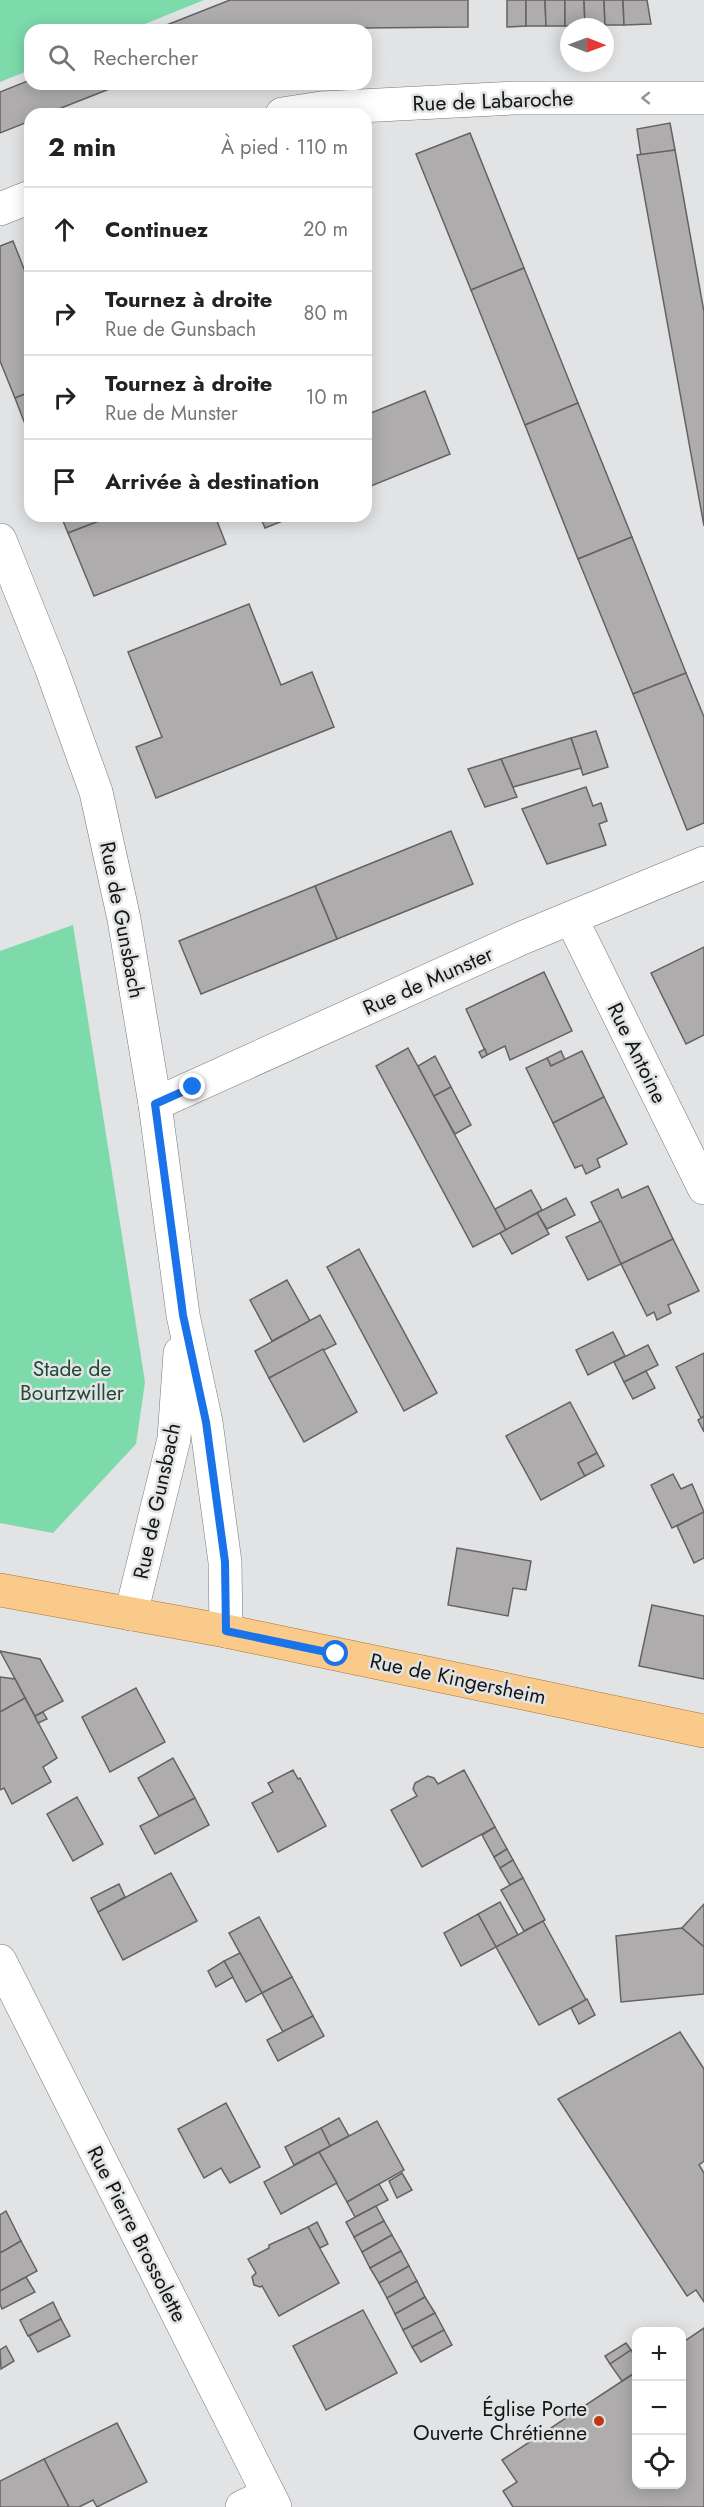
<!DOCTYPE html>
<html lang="fr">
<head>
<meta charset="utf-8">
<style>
	body { margin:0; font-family:Jost,sans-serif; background:#f2f2f2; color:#222 }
	.controls { position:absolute; right:18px; bottom:18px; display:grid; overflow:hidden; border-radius:12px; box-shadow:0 3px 15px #0003 }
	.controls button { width:54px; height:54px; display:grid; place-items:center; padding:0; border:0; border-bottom:2px solid #e0e0e0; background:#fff; color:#222; font:30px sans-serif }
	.compass { position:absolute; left:560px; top:18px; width:54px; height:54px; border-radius:50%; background:#fff; box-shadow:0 3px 15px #0003; rotate:91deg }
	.stop { position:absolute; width:18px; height:18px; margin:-14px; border:4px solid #1a73e8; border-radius:50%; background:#fff }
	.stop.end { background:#1a73e8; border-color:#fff; box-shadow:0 2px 6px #0008 }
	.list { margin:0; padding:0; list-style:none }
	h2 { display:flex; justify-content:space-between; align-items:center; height:78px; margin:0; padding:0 24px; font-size:26px }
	h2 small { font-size:20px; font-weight:400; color:#767676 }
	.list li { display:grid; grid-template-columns:39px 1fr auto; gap:18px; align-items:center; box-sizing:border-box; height:84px; padding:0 24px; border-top:2px solid #e0e0e0 }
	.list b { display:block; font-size:22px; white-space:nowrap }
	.list p { margin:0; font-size:20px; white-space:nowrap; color:#767676 }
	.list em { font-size:20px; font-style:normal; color:#767676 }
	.icon { flex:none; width:33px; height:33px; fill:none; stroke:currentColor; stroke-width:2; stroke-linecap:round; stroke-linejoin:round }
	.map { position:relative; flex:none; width:704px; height:2507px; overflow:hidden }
	.search { position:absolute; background:#fff; box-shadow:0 3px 15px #0003; left:24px; top:24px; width:348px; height:66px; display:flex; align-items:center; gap:15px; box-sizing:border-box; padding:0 21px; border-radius:18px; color:#767676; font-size:22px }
	.panel { position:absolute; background:#fff; box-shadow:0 3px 15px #0003; left:24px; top:108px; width:348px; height:414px; border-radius:18px }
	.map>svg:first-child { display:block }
	.green { fill:#7ddaab }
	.building { fill:#aeacad; stroke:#656263; stroke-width:1.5 }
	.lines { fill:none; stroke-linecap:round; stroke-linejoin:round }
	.minor-casing { stroke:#76787a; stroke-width:34 }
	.major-casing { stroke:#a8732f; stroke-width:34 }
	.minor { stroke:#fff; stroke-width:33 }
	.major { stroke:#faca8b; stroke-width:33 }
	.oneway { stroke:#959696 }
	.route { stroke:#1a73e8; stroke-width:8 }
	.poi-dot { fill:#c13615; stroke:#e1e3e5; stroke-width:2 }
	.labels { text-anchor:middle; stroke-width:5; stroke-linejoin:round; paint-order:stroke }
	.street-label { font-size:21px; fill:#141515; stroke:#e1e3e5 }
	.park-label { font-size:21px; fill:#214935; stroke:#e1e3e5 }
	.poi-label { font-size:21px; fill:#141515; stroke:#e1e3e5; text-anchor:end }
</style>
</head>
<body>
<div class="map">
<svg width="704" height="2507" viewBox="0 0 704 2507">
	<rect width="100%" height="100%" fill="#e1e3e5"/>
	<g class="green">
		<polygon points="0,0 204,0 130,30 30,30 30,70 0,82"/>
		<polygon points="73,925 145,1382 136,1444 53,1533 0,1523 0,951"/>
	</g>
	<g class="building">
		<polygon points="230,0 468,0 468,27 154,30"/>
		<polygon points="507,0 526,0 526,26 507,27"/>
		<polygon points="526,0 545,0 546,26 526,26"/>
		<polygon points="545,0 565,0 565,26 546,26"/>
		<polygon points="565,0 584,0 585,25 565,26"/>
		<polygon points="584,0 604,0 605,25 585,25"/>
		<polygon points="604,0 623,0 624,25 605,25"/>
		<polygon points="623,0 647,0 651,24 624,25"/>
		<polygon points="30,80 30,84 122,84 46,114 30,114 30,121 0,133 0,92"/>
		<polygon points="670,123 675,150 641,156 637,129"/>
		<polygon points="470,133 524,268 471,290 416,154"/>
		<polygon points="675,150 704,312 704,526 637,155"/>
		<polygon points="13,241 30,284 30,392 15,398 0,361 0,246"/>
		<polygon points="524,268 578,403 525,425 471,290"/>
		<polygon points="425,391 450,454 366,488 366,415"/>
		<polygon points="30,392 30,437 15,398"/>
		<polygon points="578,403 632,537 578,559 525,425"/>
		<polygon points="61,516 112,516 68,533"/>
		<polygon points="112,516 215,516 226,544 94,596 68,533"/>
		<polygon points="260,516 295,516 265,528"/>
		<polygon points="632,537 686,673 633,694 578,559"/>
		<polygon points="249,604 281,685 312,672 334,727 156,798 136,747 162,737 128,652"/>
		<polygon points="686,673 704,717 704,823 687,830 633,694"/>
		<polygon points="596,731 608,767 583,775 571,738"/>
		<polygon points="571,738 581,768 513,787 501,759"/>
		<polygon points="501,759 517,797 485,807 468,769"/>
		<polygon points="586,787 593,806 601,803 607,821 599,824 606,845 547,864 522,809"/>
		<polygon points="451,831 473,884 337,939 315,886"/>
		<polygon points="315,886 337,939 201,994 179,941"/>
		<polygon points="704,947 704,1035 686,1044 651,973"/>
		<polygon points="544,972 572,1031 510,1060 505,1046 487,1055 466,1009"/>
		<polygon points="408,1048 506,1230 473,1247 376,1066"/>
		<polygon points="485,1049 487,1055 482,1058 479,1052"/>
		<polygon points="561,1051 565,1060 551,1066 547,1058"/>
		<polygon points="582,1051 604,1097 553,1123 526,1068 547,1058 551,1066"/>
		<polygon points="435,1056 451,1087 434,1096 418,1066"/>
		<polygon points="451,1087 471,1125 455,1134 434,1096"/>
		<polygon points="604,1097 627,1144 597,1159 600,1167 586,1174 582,1165 575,1168 553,1123"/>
		<polygon points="648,1186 673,1239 621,1264 591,1202 618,1189 622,1198"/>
		<polygon points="531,1190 542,1210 506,1230 495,1209"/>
		<polygon points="566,1198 575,1215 547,1229 537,1213"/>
		<polygon points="537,1213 549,1234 512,1254 500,1233"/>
		<polygon points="601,1221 621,1264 588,1280 566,1237"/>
		<polygon points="673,1239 699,1291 668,1305 671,1313 657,1320 654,1312 647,1316 621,1264"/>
		<polygon points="359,1249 437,1393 404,1411 327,1267"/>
		<polygon points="287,1280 310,1321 272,1341 250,1300"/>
		<polygon points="320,1315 336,1344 269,1378 255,1351"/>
		<polygon points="613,1332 625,1356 588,1375 576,1350"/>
		<polygon points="648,1345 658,1365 624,1382 614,1362"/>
		<polygon points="323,1349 357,1412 304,1442 269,1378"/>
		<polygon points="704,1353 704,1416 701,1418 676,1367"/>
		<polygon points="646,1371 655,1388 633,1399 624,1382"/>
		<polygon points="570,1402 597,1453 578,1463 585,1476 541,1500 506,1436"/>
		<polygon points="704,1416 704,1432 698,1420"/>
		<polygon points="597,1453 604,1466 585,1476 578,1463"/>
		<polygon points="673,1474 681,1489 692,1484 704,1512 672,1528 651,1485"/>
		<polygon points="704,1512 704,1558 694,1563 677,1526"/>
		<polygon points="457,1548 531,1561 526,1590 513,1588 508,1616 448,1605"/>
		<polygon points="652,1605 704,1616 704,1679 639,1666"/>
		<polygon points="0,1651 40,1659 63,1701 35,1716"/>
		<polygon points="0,1677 15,1679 25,1698 0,1712"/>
		<polygon points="136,1688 165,1742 110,1772 82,1717"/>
		<polygon points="25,1698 57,1758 43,1767 51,1782 12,1804 4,1788 0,1790 0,1712"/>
		<polygon points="43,1712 47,1719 38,1723 35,1716"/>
		<polygon points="173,1758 195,1798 159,1816 138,1778"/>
		<polygon points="293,1770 298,1779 300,1778 326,1826 278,1852 252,1803 273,1792 268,1783"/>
		<polygon points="464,1770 495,1827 422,1867 391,1810 417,1796 413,1789 415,1783 428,1776 434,1778 438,1784"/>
		<polygon points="77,1797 103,1844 73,1861 47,1814"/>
		<polygon points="195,1798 209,1825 155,1854 140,1826"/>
		<polygon points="495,1827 507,1849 494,1857 482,1835"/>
		<polygon points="507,1849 513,1860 500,1868 494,1857"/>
		<polygon points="513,1860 523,1878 510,1885 500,1868"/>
		<polygon points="171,1873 197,1921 123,1960 98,1912"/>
		<polygon points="523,1878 545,1920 524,1931 501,1890"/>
		<polygon points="119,1884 125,1897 98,1912 91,1898"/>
		<polygon points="500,1902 518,1935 496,1947 478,1914"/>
		<polygon points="704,1904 704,1947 682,1928"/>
		<polygon points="478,1914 496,1947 461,1966 444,1933"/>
		<polygon points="259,1917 292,1977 262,1993 229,1933"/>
		<polygon points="543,1921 586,2000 539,2025 496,1947"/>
		<polygon points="682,1928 704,1947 704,1994 621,2002 616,1936"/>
		<polygon points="240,1953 262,1993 246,2002 224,1961"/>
		<polygon points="224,1961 233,1977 216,1987 208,1971"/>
		<polygon points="292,1977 313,2016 283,2032 262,1993"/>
		<polygon points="587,1999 595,2015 579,2024 571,2008"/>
		<polygon points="313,2016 324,2036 278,2061 267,2040"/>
		<polygon points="680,2032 704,2069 704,2161 699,2165 704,2173 704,2302 696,2290 687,2296 558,2099"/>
		<polygon points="226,2103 260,2167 230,2183 221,2168 204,2178 178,2129"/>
		<polygon points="339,2118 349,2136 330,2146 321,2128"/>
		<polygon points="377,2121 404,2170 347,2202 319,2152"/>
		<polygon points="321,2128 330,2146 294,2165 285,2147"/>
		<polygon points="319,2152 337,2183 281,2214 264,2182"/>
		<polygon points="402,2173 412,2190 397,2198 389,2181"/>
		<polygon points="379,2184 388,2200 355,2217 347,2202"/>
		<polygon points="376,2206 384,2221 354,2237 346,2222"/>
		<polygon points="6,2211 21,2241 0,2253 0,2215"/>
		<polygon points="384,2221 392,2235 362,2252 354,2237"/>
		<polygon points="317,2222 328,2244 320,2248 308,2227"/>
		<polygon points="308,2227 339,2283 279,2316 262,2286 260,2287 254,2285 252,2277 256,2273 248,2259 269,2248 269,2245"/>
		<polygon points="392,2235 401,2251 370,2268 362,2252"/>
		<polygon points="21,2241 37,2271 0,2291 0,2253"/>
		<polygon points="401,2251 409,2266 379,2283 370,2268"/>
		<polygon points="409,2266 417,2281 387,2298 379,2283"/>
		<polygon points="26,2277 35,2292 2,2309 0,2304 0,2291"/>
		<polygon points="417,2281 425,2297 395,2314 387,2298"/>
		<polygon points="425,2297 435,2313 403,2330 395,2314"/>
		<polygon points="53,2302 61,2319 28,2336 20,2320"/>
		<polygon points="363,2310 397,2373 326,2410 293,2346"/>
		<polygon points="435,2313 444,2330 412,2347 403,2330"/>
		<polygon points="61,2319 70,2336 38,2352 29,2336"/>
		<polygon points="704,2328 704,2507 513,2507 503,2491 517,2482 502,2460 636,2372 636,2484 682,2484 682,2343"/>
		<polygon points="444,2330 452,2345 421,2362 412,2347"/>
		<polygon points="626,2343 631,2350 610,2364 605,2356"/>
		<polygon points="6,2346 14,2361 1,2369 0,2350"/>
		<polygon points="631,2350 636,2359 636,2372 622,2381 610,2364"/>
		<polygon points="117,2423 147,2482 97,2507 93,2500 79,2507 69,2507 44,2459"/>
		<polygon points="44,2459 69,2507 0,2507 0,2481"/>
	</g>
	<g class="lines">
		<defs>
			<g id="minor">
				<polyline points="282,114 321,108 514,98 704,98"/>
				<polyline points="0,209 30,197"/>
				<polyline points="0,540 51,667 96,792 124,919 155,1104 183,1315 206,1422 225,1562 226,1631"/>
				<polyline points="571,918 704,1188"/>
				<polyline points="155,1104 522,938 704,863"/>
				<polyline points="131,1614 174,1439 180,1353"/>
				<polyline points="0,1961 275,2507"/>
				<polyline points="242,2507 268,2495"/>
			</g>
			<polyline id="major" points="0,1590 226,1631 704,1731"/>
		</defs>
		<use href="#minor" class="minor-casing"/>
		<use href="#major" class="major-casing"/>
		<use href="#minor" class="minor"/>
		<use href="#major" class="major"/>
	</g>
	<defs><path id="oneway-chevron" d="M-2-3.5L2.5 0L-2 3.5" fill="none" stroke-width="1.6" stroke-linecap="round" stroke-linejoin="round" transform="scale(1.5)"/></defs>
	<use class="oneway" href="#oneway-chevron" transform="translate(646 98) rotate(-180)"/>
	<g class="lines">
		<polyline class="route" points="193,1087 155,1104 183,1315 206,1422 225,1562 226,1631 336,1654"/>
	</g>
	<circle class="poi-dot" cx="599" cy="2421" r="6"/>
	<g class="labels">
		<g class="street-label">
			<text transform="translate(493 101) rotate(-2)" y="7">Rue de Labaroche</text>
			<text transform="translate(122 920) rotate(79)" y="7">Rue de Gunsbach</text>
			<text transform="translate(428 981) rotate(-24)" y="7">Rue de Munster</text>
			<text transform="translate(637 1053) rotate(64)" y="7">Rue Antoine</text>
			<text transform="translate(157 1501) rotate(-78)" y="7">Rue de Gunsbach</text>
			<text transform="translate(458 1679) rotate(12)" y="7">Rue de Kingersheim</text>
			<text transform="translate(137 2234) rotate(63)" y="7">Rue Pierre Brossolette</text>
		</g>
		<g class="park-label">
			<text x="72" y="1376">Stade de<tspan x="72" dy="24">Bourtzwiller</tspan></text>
		</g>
		<g class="poi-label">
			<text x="587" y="2416">Église Porte<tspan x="587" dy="24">Ouverte Chrétienne</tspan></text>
		</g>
	</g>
</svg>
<div class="controls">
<button>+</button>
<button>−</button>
<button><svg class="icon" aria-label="locate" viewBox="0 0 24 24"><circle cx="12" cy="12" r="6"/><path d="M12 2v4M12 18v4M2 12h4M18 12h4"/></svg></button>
</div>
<svg class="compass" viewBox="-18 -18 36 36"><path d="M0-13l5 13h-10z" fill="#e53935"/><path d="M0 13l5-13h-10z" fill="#767676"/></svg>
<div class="stop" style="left:336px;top:1654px"></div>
<div class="stop end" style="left:193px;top:1087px"></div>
<div class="search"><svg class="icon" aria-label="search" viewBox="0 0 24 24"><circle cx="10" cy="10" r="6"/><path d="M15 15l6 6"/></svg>Rechercher</div>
<section class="panel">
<h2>2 min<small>À pied · 110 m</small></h2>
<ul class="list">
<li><svg class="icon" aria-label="ahead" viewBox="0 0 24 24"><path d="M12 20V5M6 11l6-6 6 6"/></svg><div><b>Continuez</b></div><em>20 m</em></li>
<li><svg class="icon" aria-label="right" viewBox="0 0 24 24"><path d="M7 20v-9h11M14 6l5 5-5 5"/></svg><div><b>Tournez à droite</b><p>Rue de Gunsbach</p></div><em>80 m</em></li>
<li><svg class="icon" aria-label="right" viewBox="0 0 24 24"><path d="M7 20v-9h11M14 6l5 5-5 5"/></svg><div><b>Tournez à droite</b><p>Rue de Munster</p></div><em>10 m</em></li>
<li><svg class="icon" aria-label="arrive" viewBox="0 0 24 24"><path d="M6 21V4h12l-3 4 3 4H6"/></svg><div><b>Arrivée à destination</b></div></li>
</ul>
</section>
</div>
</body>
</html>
